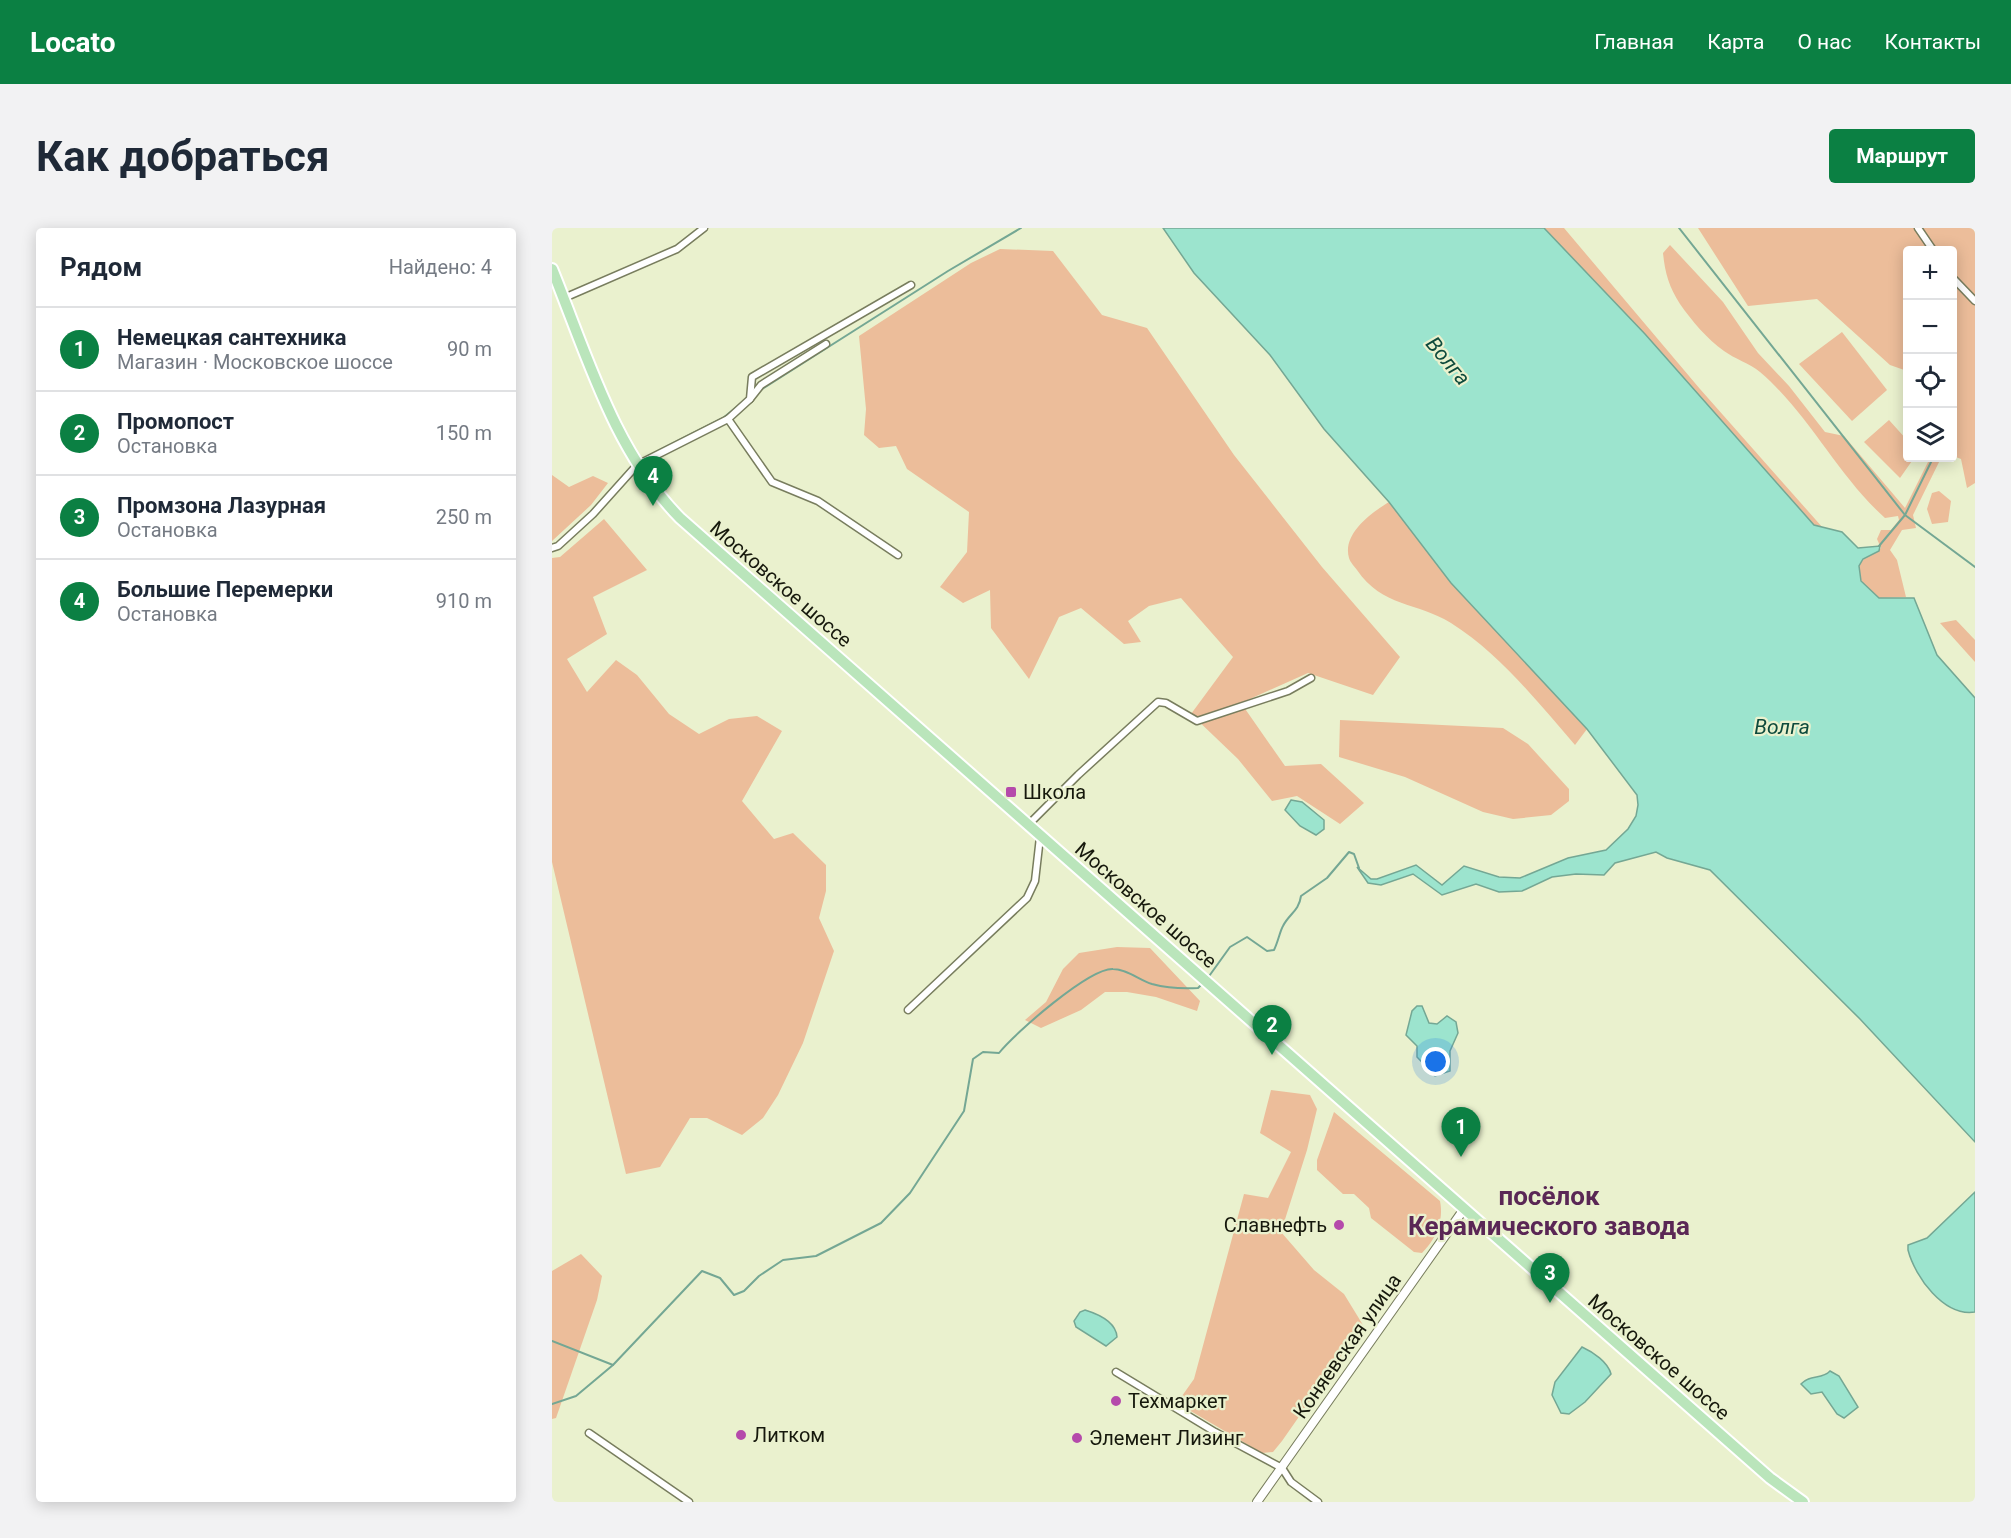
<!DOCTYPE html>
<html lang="ru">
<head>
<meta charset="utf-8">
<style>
	body { margin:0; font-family:Roboto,sans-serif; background:#f2f2f3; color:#1f2937 }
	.controls { position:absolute; right:18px; top:18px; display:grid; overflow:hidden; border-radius:6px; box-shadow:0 3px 15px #0003 }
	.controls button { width:54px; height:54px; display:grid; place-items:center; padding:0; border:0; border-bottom:2px solid #e0e1e3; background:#fff; color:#1f2937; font:30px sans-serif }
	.you { position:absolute; left:884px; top:834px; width:21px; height:21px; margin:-15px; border:4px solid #fff; border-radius:50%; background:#1a73e8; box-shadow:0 0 0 9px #1a73e833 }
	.badge { display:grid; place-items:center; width:39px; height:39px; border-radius:50%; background:#0b8043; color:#fff; font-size:20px; font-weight:700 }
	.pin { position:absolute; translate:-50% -50px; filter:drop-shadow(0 2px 3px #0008) }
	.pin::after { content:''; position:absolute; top:32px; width:21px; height:18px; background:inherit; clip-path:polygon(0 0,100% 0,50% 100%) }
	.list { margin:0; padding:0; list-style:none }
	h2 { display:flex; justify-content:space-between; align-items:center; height:78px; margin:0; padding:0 24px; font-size:26px }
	h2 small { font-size:20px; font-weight:400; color:#747a83 }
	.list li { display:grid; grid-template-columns:39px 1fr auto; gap:18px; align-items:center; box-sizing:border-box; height:84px; padding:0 24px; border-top:2px solid #e0e1e3 }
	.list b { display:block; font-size:22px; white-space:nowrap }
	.list p { margin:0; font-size:20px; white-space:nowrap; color:#747a83 }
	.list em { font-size:20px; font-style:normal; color:#747a83 }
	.icon { flex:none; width:33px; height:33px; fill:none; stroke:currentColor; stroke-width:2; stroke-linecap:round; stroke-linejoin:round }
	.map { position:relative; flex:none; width:1423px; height:1274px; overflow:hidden; border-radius:6px }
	header { display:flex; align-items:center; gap:36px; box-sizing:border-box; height:84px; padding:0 30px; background:#0b8043; color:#fff }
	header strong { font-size:28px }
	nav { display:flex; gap:33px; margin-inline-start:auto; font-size:21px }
	.intro { display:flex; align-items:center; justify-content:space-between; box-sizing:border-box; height:144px; padding:0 36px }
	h1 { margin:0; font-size:42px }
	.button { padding:15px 27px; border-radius:6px; background:#0b8043; color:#fff; font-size:21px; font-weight:700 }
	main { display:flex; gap:36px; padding:0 36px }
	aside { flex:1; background:#fff; border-radius:6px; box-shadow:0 3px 15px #0003 }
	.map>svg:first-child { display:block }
	.green { fill:#ecbd9a }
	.water { fill:#9ce4ce; stroke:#74a794; stroke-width:1.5 }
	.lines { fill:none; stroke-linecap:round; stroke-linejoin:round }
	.stream { stroke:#74a794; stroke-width:2 }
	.minor-casing { stroke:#787d5e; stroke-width:9 }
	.tertiary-casing { stroke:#787d5e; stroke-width:10 }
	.primary-casing { stroke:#fff; stroke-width:14 }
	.minor { stroke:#fff; stroke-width:6 }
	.tertiary { stroke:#fff; stroke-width:8 }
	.primary { stroke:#bae5bb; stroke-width:10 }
	.poi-dot { fill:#b54aab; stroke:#eaf1ce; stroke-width:2 }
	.labels { text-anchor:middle; stroke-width:4.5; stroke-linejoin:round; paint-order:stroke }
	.street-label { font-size:20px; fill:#16180c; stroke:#eaf1ce }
	.poi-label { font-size:20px; fill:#16180c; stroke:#eaf1ce; text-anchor:start }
	.water-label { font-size:21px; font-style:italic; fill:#0d4a3c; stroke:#eaf1ce }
	.district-label { font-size:26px; font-weight:bold; fill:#5a2755; stroke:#eaf1ce }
</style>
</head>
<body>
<header>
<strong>Locato</strong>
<nav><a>Главная</a><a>Карта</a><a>О нас</a><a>Контакты</a></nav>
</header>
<div class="intro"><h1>Как добраться</h1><a class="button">Маршрут</a></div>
<main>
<aside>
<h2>Рядом<small>Найдено: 4</small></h2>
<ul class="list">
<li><span class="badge">1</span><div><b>Немецкая сантехника</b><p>Магазин · Московское шоссе</p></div><em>90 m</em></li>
<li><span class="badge">2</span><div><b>Промопост</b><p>Остановка</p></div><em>150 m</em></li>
<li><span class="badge">3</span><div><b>Промзона Лазурная</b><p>Остановка</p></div><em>250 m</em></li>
<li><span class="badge">4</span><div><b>Большие Перемерки</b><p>Остановка</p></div><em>910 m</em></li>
</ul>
</aside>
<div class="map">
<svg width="1423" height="1274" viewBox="0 0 1423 1274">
	<rect width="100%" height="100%" fill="#eaf1ce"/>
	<g class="green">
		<polygon points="992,0 1012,0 1148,161 1271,300 1262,297 1093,106"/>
		<polygon points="1146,0 1423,0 1423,255 1415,260 1409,231 1401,228 1400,22 1356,22 1355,143 1338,137 1265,71 1196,78"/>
		<path d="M 1118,17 L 1171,74 L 1206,125 L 1237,158 L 1273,204 L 1292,208 L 1353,280 L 1378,230 L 1389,230 L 1361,287 L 1364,300 L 1350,302 L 1338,322 L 1345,332 L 1354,369 L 1327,370 C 1316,363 1297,344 1312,331 C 1317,327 1324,325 1329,320 L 1325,311 L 1329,302 L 1339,302 L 1347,292 L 1346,288 L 1333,290 C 1285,247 1257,186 1208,144 C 1197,135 1183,131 1172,123 C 1155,111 1140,93 1128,76 C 1117,59 1113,45 1111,25 Z"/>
		<polygon points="448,21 501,23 550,87 595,100 682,227 770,339 848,429 821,467 756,445 689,475 733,538 769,536 812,575 788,596 745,568 720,573 686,531 639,486 681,429 629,370 597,378 576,393 589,414 572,416 529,380 507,389 477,451 439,400 438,362 411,375 388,359 415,324 417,284 355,241 344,218 327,220 312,207 314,181 307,108 419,35"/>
		<polygon points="1290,104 1335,162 1300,193 1247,136"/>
		<polygon points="1337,192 1355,212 1356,230 1362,230 1348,250 1312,214"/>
		<polygon points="0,247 17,259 41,248 56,255 39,277 0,313"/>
		<polygon points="1387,263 1399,273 1396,294 1380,296 1375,281 1380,265"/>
		<path d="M 837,274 L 899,355 L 1035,501 L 1023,517 C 985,473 948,426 899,395 C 865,374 830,379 805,342 C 803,339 798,334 797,330 C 790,306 819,285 837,274 Z"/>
		<polygon points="52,291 95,342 41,369 55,406 15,431 35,464 64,432 85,447 117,486 147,506 177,491 205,488 230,503 190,573 222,611 241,605 274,637 274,663 267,690 282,723 251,815 226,867 211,890 190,907 155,890 138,890 108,939 74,946 0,634 0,330 8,329"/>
		<polygon points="1404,392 1423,412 1423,434 1388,395"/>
		<polygon points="788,492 951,500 976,516 1017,561 1017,573 999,587 961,591 931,584 853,549 787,529"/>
		<polygon points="565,719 598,720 648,773 645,783 604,769 575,764 553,764 529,782 489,800 473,792 494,774 511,741 527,725"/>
		<polygon points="719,862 758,867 765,881 755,922 729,1004 762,1042 792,1066 811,1097 730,1213 721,1224 710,1225 625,1175 642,1151 692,966 716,970 739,924 708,905"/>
		<path d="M 782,884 L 888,973 C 892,993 884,1011 870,1025 L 862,1024 L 819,990 L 817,980 L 802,966 L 791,966 L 765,942 L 765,932 Z"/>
		<polygon points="29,1026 50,1048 45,1072 4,1190 0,1191 0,1043"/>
	</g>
	<g class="water">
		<polygon points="611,0 992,0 1093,106 1262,297 1290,304 1306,320 1328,318 1327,323 1311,331 1307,338 1309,353 1327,370 1362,370 1385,427 1423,470 1423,914 1308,791 1158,642 1115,630 1104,624 1063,635 1052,647 1024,646 1000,649 970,663 947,664 924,656 890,667 861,646 829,657 816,655 805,639 819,651 825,651 864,637 890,657 912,638 947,649 968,650 1016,630 1054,622 1076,601 1084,588 1086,577 1085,567 1035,501 899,355 837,274 772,201 718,127 642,45"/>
		<polygon points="739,572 750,574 772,592 772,601 764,607 748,598 733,582"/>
		<polygon points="865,778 870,778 877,795 885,796 895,788 904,794 906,805 898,823 898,843 883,848 865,829 865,818 854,807 860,783"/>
		<path d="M 1423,964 L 1423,1084 C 1392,1089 1363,1049 1356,1022 L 1356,1017 L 1375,1010 Z"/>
		<path d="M 533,1082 C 546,1086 564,1094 565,1109 L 554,1118 L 524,1099 L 522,1093 L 528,1084 Z"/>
		<path d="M 1030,1119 C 1041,1124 1056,1134 1059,1146 L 1033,1174 L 1017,1186 L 1009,1185 L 1000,1167 L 1003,1154 Z"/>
		<path d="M 1278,1143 L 1287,1148 L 1306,1179 L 1292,1190 L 1285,1186 L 1270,1164 L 1259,1166 L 1249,1156 C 1258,1146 1270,1152 1278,1143 Z"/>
	</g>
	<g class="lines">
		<g class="stream">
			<polyline points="1127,0 1353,287 1423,339"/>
			<polyline points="207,163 396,43 469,0"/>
			<polyline points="96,228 171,190 192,173"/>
			<polyline points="1327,318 1353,287 1381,230"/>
			<path d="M 655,751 L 678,719 L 695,709 L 715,723 L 722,722 C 726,714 728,703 731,698 C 737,686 747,683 749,668 L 775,650 L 797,624 L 802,626 L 807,640"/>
			<polyline points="0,1113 61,1137"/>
			<path d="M 0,1176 L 24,1168 L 61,1137 L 150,1043 L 168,1050 L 182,1067 L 192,1063 L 207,1048 L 231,1032 L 264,1028 L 329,995 L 358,965 L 412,883 L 421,831 L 431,824 L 447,825 C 463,805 537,740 561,741 C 575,741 587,752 600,756 C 615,760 630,761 646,760 L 651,755"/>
		</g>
		<defs>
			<g id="minor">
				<polyline points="1366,0 1381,22"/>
				<polyline points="1400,49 1423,73"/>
				<polyline points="12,70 125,21 152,0"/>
				<polyline points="198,171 209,157 274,116"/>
				<polyline points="176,191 220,254 266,273 346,327"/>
				<polyline points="0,320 6,318 41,286 85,237 176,191 198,171 200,149 359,57"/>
				<polyline points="476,597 526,547 606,474 614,475 645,493 736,463 759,450"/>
				<polyline points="356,782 475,670 483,653 488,609"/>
				<polyline points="564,1144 663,1204 730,1240 739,1254 766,1274"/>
				<polyline points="37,1205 137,1274"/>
			</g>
			<polyline id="tertiary" points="705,1274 912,981"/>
			<path id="primary" d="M 0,41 C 35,127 62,223 128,290 L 1218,1250 L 1251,1274"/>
		</defs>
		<use href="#minor" class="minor-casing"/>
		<use href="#tertiary" class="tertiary-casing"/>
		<use href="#primary" class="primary-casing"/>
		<use href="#minor" class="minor"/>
		<use href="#tertiary" class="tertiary"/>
		<use href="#primary" class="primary"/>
	</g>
	<g class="poi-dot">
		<rect x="453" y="558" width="12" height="12" rx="3"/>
		<circle cx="787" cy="997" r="6"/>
		<circle cx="564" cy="1173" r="6"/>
		<circle cx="189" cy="1207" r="6"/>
		<circle cx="525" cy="1210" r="6"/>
	</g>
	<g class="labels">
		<g class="street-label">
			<text transform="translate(229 356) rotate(41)" y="7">Московское шоссе</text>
			<text transform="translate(594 677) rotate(41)" y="7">Московское шоссе</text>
			<text transform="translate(795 1118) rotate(-55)" y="7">Коняевская улица</text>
			<text transform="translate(1107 1129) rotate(41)" y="7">Московское шоссе</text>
		</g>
		<g class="poi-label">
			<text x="471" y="571">Школа</text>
			<text x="775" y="1004" text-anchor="end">Славнефть</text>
			<text x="576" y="1180">Техмаркет</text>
			<text x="201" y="1214">Литком</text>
			<text x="537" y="1217">Элемент Лизинг</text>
		</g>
		<g class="water-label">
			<text transform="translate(896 133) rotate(50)" y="7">Волга</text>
			<text x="1230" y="506">Волга</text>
		</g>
		<g class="district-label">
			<text x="997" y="977">посёлок<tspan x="997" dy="30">Керамического завода</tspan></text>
		</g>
	</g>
</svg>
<div class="controls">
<button>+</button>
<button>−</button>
<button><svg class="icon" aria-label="locate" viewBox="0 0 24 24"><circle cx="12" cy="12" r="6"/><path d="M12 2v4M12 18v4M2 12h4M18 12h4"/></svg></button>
<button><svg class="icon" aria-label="layers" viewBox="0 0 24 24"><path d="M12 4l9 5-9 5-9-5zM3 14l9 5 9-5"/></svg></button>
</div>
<div class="you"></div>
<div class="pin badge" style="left:909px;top:929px">1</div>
<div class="pin badge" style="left:720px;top:827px">2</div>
<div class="pin badge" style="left:998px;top:1075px">3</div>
<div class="pin badge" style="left:101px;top:278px">4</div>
</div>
</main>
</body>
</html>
